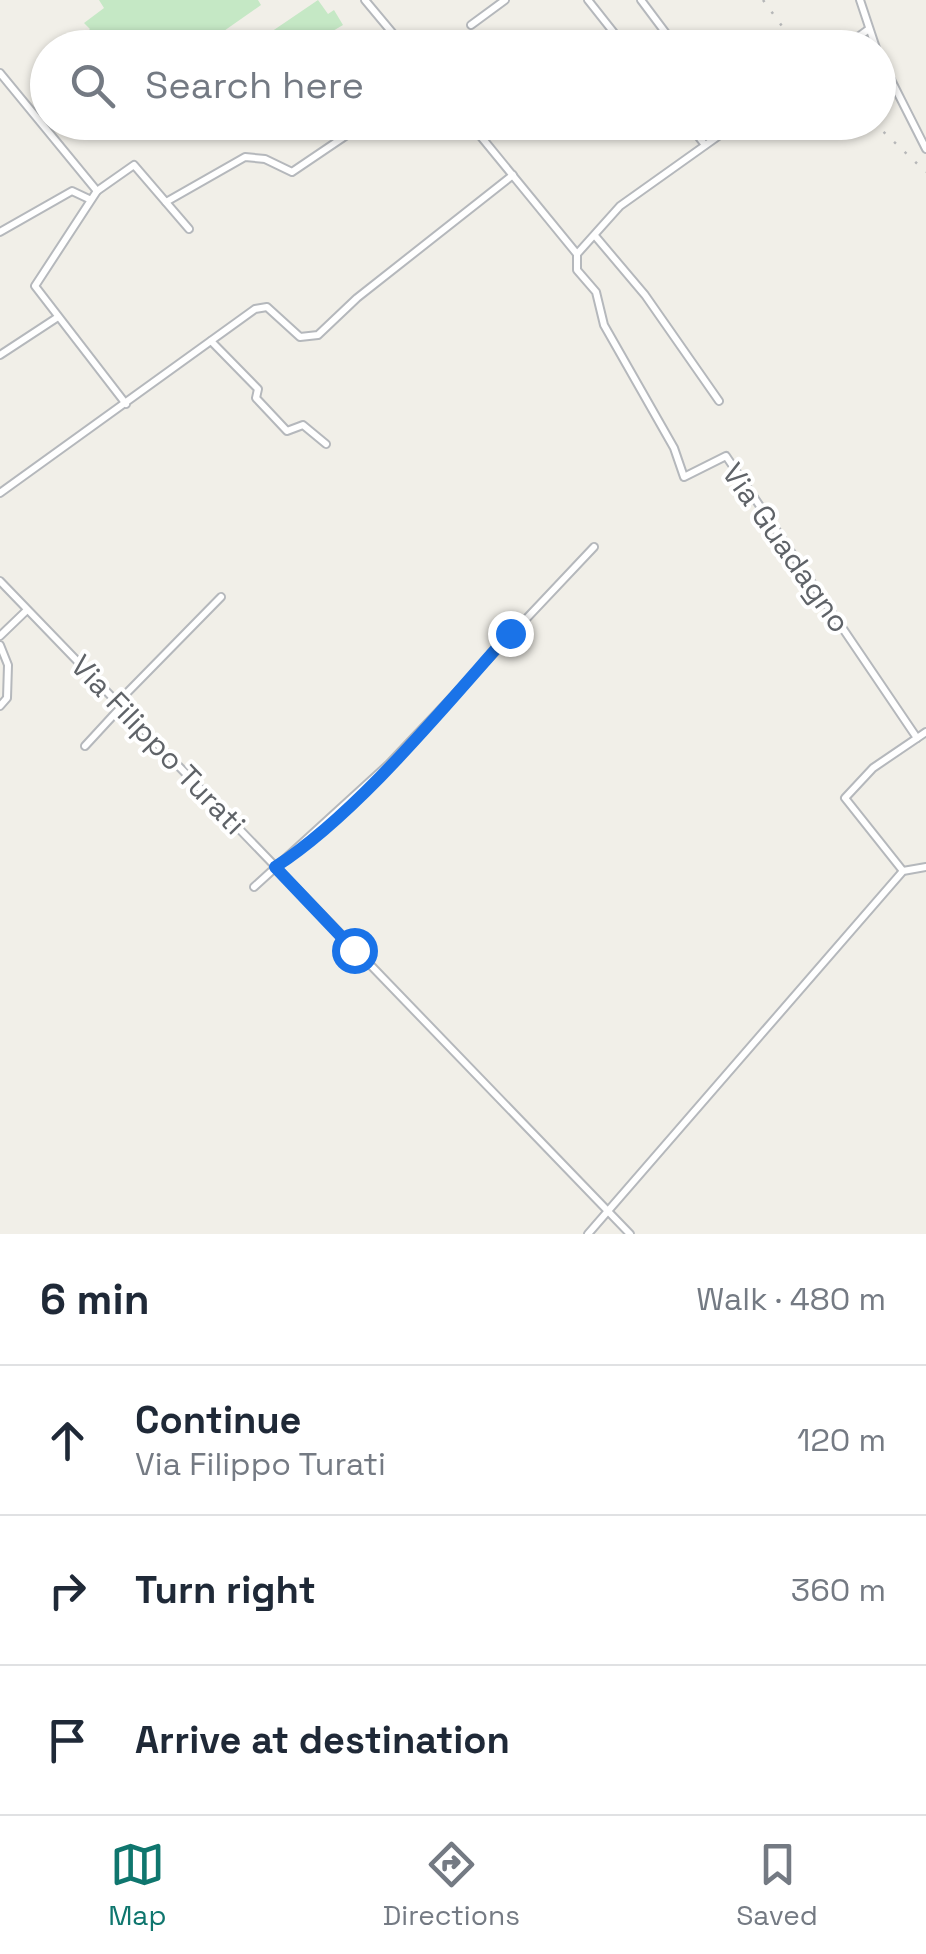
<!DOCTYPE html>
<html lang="en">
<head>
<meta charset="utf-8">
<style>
	body { margin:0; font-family:"Space Grotesk",sans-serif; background:#f2f2f3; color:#1f2937 }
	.stop { position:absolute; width:30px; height:30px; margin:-22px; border:8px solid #1a73e8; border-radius:50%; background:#fff }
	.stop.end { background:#1a73e8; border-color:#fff; box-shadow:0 2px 10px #0008 }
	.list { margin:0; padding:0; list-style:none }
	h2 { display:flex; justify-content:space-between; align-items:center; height:130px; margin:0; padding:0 40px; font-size:42px }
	h2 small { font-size:32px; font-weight:400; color:#747a83 }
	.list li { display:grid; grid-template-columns:65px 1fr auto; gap:30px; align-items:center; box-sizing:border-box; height:150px; padding:0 40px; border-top:2px solid #e0e1e3 }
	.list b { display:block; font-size:38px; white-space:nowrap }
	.list p { margin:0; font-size:32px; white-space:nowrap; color:#747a83 }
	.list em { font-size:32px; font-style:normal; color:#747a83 }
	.icon { flex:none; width:55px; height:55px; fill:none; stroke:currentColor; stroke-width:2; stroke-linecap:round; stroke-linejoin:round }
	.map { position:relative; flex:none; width:926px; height:1234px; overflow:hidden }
	.search { position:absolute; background:#fff; box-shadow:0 2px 8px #0004; left:30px; right:30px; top:30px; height:110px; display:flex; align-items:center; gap:25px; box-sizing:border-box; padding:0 35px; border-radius:55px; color:#747a83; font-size:38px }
	.sheet { height:580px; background:#fff }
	nav { display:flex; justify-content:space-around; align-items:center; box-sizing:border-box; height:140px; border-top:2px solid #e0e1e3; background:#fff; font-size:28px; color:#747a83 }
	nav a { display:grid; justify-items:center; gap:5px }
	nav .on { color:#0f766e }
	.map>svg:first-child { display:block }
	.green { fill:#c5e8c5 }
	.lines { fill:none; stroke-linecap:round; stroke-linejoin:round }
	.minor-casing { stroke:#b5b8bc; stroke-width:10 }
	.minor { stroke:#fff; stroke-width:6 }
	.rail { stroke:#b6b7b8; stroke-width:2.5; stroke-dasharray:2.5 12; stroke-linecap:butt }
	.route { stroke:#1a73e8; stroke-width:12 }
	.labels { text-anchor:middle; stroke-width:8; stroke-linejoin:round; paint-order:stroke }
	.street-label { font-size:30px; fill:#5f6368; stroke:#fff }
</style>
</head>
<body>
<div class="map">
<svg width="926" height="1234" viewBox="0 0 926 1234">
	<rect width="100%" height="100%" fill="#f1efe8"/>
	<g class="green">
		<polygon points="99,0 258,0 261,5 201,47 81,47 86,44 82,37 90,29 84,23 104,8"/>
		<polygon points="318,0 328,14 334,10 343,25 326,35 328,41 318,47 249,47"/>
	</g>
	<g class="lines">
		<defs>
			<g id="minor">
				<polyline points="365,0 405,48"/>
				<polyline points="588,0 626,48"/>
				<polyline points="641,0 677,48"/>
				<polyline points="860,0 876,48"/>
				<polyline points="471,25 505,0"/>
				<polyline points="843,48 869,29"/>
				<polyline points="878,54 926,149"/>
				<polyline points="0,73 97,191 35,286 126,404"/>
				<polyline points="469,122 577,254"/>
				<polyline points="687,122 705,145"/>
				<polyline points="97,191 134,165 189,229"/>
				<polyline points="166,202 245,157 265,159 292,172 366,122"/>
				<polyline points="0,232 72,191 89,199"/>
				<polyline points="596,237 645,295 719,401"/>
				<polyline points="577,254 577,270 596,292 604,325 674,448 684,477 726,456 917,738"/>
				<polyline points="577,254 620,206 738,122"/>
				<polyline points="211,341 258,389 256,398 287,431 303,425 326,444"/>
				<polyline points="0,355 58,317"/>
				<polyline points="0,493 255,309 267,307 300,337 318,335 357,298 513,175"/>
				<polyline points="0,581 630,1234"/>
				<polyline points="0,636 27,610"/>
				<polyline points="0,645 8,665 7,698 0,706"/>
				<polyline points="117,703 221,597"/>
				<polyline points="85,746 121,707"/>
				<polyline points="903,871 845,798 873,768 926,732"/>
				<polyline points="254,887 389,764 594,547"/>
				<polyline points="588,1234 903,871 926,867"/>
			</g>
		</defs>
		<use href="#minor" class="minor-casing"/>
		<use href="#minor" class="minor"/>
		<g class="rail">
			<polyline points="763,0 798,48"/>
			<polyline points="873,122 926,172"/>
		</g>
	</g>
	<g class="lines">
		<path class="route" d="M 354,950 L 275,867 C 356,815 445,706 510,633"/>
	</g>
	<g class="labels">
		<g class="street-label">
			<text transform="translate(786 548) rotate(55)" y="10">Via Guadagno</text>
			<text transform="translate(158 745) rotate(46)" y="10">Via Filippo Turati</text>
		</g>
	</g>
</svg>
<div class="stop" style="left:354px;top:950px"></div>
<div class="stop end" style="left:510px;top:633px"></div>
<div class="search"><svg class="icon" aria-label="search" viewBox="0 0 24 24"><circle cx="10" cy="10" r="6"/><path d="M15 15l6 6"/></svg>Search here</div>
</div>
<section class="sheet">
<h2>6 min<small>Walk · 480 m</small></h2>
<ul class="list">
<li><svg class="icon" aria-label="ahead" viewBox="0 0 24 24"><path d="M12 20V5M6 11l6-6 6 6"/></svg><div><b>Continue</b><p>Via Filippo Turati</p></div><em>120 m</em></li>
<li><svg class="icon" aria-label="right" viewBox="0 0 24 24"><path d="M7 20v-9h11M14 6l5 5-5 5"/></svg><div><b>Turn right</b></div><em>360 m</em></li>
<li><svg class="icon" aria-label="arrive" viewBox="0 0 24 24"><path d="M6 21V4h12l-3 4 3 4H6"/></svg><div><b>Arrive at destination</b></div></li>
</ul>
</section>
<nav>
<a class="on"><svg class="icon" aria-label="map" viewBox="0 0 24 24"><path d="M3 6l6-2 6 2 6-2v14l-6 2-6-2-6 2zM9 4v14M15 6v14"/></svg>Map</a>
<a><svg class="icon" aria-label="directions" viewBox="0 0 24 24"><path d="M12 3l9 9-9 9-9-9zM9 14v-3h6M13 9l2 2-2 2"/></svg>Directions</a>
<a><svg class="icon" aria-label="saved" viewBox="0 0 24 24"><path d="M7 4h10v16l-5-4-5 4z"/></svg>Saved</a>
</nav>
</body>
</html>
